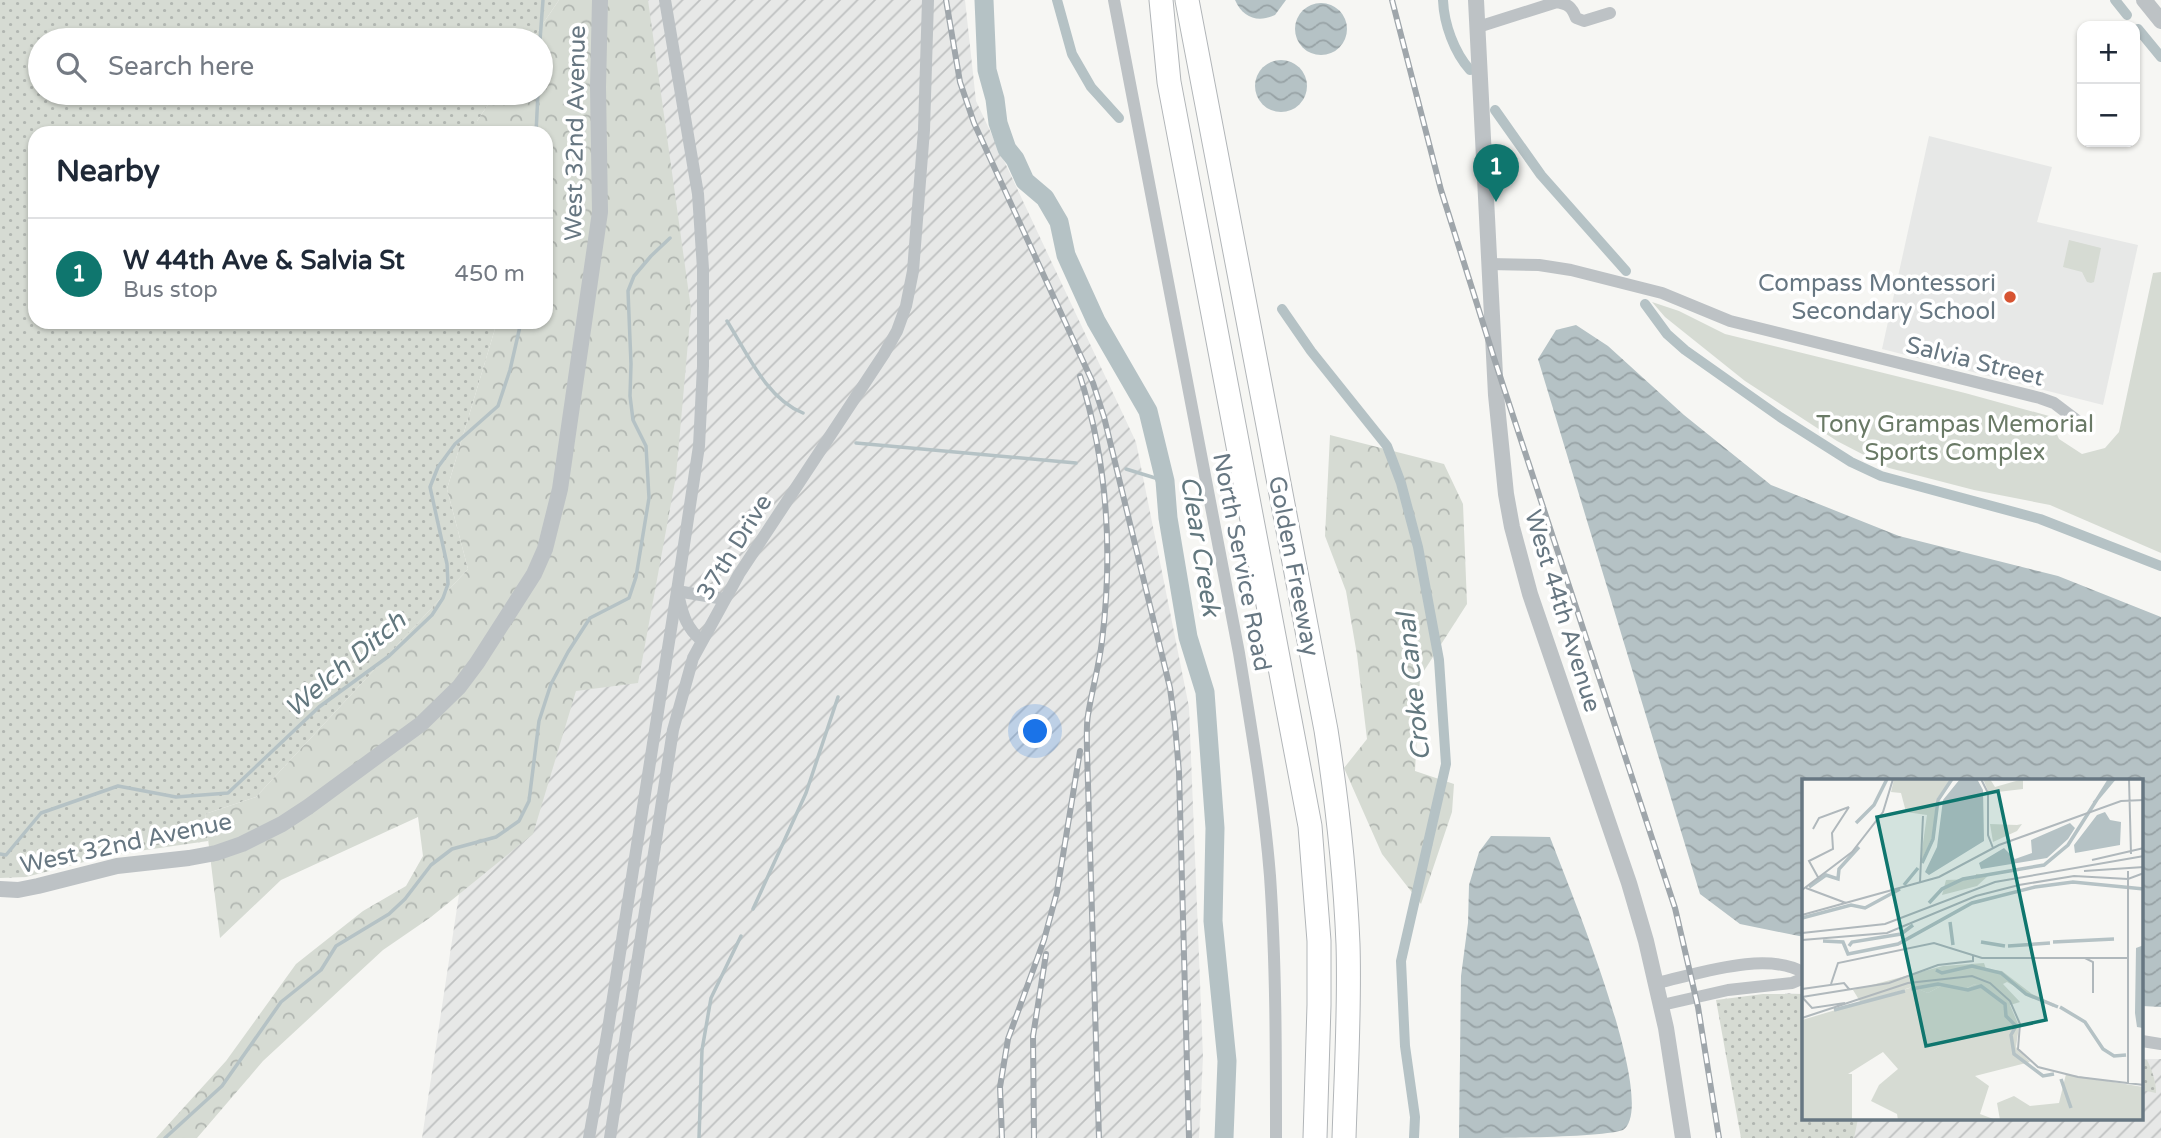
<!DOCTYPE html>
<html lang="en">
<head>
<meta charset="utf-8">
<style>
	body { margin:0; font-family:"Varela Round",sans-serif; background:#f2f2f3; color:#1f2937 }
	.controls { position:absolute; right:21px; top:21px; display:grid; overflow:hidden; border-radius:14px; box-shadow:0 2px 5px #0004 }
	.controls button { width:63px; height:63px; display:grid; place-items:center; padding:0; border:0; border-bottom:2px solid #e0e1e3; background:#fff; color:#1f2937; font:35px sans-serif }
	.you { position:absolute; left:1036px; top:732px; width:24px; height:24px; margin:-18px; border:5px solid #fff; border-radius:50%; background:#1a73e8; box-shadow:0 0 0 10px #1a73e833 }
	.badge { display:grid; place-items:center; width:46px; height:46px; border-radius:50%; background:#0f766e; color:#fff; font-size:23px; font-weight:700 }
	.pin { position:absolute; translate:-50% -58px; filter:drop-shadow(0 2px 4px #0008) }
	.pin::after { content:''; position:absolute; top:37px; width:24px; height:21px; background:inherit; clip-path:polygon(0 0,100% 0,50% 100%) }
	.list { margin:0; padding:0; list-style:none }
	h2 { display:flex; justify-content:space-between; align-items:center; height:91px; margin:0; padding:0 28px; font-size:30px }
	h2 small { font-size:23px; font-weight:400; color:#747a83 }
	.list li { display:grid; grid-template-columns:46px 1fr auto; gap:21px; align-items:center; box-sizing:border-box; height:112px; padding:0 28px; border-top:2px solid #e0e1e3 }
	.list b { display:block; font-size:26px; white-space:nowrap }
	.list p { margin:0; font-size:23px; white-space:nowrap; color:#747a83 }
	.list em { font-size:23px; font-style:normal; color:#747a83 }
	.icon { flex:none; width:38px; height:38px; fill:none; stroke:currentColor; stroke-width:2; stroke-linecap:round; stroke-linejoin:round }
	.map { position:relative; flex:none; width:2161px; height:1138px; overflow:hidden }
	.search { position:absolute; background:#fff; box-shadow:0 2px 5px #0004; left:28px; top:28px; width:525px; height:77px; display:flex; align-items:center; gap:18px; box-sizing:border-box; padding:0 24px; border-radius:38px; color:#747a83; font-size:26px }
	.panel { position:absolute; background:#fff; box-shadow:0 2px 5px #0004; left:28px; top:126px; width:525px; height:203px; border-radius:21px }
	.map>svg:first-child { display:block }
	.built { fill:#e7e8e7 }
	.industrial { fill:url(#industrial-furrows) }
	.grass { fill:url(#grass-dots) }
	.forest { fill:url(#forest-crowns) }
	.park { fill:#d6dbd3 }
	.water { fill:url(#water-waves) }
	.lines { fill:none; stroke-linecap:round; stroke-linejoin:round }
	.stream { stroke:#b5c2c5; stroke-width:3.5 }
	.canal { stroke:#b5c2c5; stroke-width:10 }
	.river { stroke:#b5c2c5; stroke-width:19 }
	.motorway-casing { stroke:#b1b5b8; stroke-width:25 }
	.minor { stroke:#bdc2c5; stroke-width:12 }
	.tertiary { stroke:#bdc2c5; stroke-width:16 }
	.motorway { stroke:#fff; stroke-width:23 }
	.rail-casing { stroke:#9fa6ab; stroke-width:6 }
	.rail { stroke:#fff; stroke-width:3.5; stroke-dasharray:10; stroke-linecap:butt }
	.poi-dot { fill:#d75432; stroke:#fff; stroke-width:2.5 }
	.labels { text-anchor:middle; stroke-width:7; stroke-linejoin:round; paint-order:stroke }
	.street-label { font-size:24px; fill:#677782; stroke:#fff }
	.poi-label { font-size:24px; fill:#677782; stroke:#fff; text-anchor:end }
	.park-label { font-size:24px; fill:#6a7a66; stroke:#fff }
	.water-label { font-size:26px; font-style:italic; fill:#63787f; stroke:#fff }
	.inset-river { fill:none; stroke:#b5c2c5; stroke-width:3.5 }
	.inset-road { fill:none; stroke:#b0b8bc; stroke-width:2 }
	.view { fill:#0f766e; fill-opacity:0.15; stroke:#0f766e; stroke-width:3.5 }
	.inset-edge { fill:none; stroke:#677782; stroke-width:3.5 }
</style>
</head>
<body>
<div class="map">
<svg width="2161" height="1138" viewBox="0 0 2161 1138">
	<defs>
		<pattern id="industrial-furrows" width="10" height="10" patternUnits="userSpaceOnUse" patternTransform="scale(1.75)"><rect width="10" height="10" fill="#e7e8e7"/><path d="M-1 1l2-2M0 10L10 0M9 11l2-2" fill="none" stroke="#bfc1c1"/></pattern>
		<pattern id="grass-dots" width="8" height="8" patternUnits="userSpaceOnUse" patternTransform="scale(1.75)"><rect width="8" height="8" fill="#d6dbd3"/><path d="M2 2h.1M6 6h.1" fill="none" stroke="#b1b6b1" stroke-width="1.8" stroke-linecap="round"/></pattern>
		<pattern id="forest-crowns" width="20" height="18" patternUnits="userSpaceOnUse" patternTransform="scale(1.75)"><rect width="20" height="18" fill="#d6dbd3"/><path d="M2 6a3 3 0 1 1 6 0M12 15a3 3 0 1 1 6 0" fill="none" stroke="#b1b6b1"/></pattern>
		<pattern id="water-waves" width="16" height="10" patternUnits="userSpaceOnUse" patternTransform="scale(1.75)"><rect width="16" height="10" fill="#b5c2c5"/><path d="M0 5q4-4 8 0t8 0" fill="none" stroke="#97a2a5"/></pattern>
	</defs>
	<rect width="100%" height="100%" fill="#f6f6f3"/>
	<polygon class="built" points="1929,136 2052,167 2037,222 2138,245 2103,405 1882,349"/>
	<g class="industrial">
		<polygon points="567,0 965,0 976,101 1136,442 1189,707 1203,1057 1199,1138 422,1138 546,322"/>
		<polygon points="1785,993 1804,994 1804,1119 2142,1119 2142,1059 2161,1059 2161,1138 1797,1138"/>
	</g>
	<g class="grass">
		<polygon points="0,0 559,0 532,40 40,40 40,93 496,93 477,121 480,133 35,133 35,322 497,322 447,489 468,569 256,797 205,814 208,841 111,855 26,877 0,878"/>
		<polygon points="1763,994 1804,994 1804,1119 1858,1119 1854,1138 1741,1138 1716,1000"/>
		<path d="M 2142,1059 L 2147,1060 C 2152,1070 2156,1081 2156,1093 L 2142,1090 Z"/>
	</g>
	<g class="forest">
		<polygon points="559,0 648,0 691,309 676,476 638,683 576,691 533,834 431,917 383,950 263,1061 197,1138 156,1138 226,1061 296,964 363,911 406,886 423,856 418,817 281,880 220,938 205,814 256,797 468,569 447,489 497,322 546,322 546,133 478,133 475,124 496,93 541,93 541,40 532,40"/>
		<polygon points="1330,435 1444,464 1463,504 1467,604 1420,677 1415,771 1454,784 1452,812 1421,904 1382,854 1344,768 1367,739 1357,655 1346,591 1325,536"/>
	</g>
	<g class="park">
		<polygon points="2069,240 2101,248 2094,282 2091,283 2087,282 2082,272 2063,267"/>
		<polygon points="2161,272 2161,553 2050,505 1974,490 1889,468 1837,441 1745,381 1665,317 1652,302 1679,311 1725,334 1965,393 2049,416 2059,439 2082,454 2105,448 2119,432 2153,273"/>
	</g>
	<g class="water">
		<path d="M 1235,0 L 1286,0 L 1275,15 C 1258,23 1243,18 1235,0 Z"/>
		<circle cx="1321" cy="29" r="26"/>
		<circle cx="1281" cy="86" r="26"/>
		<polygon points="1576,325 1608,346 1684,415 1771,485 1899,536 2058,576 2161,617 2161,1007 2142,1006 2142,781 1804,781 1804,937 1740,924 1700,894 1538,359 1556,330"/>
		<path d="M 1491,836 L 1550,837 C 1565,878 1661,1105 1623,1130 C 1600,1138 1490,1138 1459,1138 L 1461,976 L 1468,923 L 1469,885 L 1479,852 Z"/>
	</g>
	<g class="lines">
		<g class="stream">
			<polyline points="540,40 543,0"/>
			<polyline points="536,133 538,93"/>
			<path d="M 727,321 C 747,353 766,398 803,413"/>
			<polyline points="856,443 1076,463"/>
			<polyline points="1126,469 1165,481"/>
			<polyline points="0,854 6,855 41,813 118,786 176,797 228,793 319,707 389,656 432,615 443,598 448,584 447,564 430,487 438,467 455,444 498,406 510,370 521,322"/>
			<polyline points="753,909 806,793 838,697"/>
			<polyline points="165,1138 222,1086 281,1002 321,970 336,946 389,914 405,899 431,865 452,849 496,837 519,821 529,801 539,721 551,684 568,652 590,618 629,598 636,577 649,498 646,446 633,420 630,396 631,364 628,291 634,276 651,256 670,238"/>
			<polyline points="699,1138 702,1050 711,998 741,936"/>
		</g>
		<g class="canal">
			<polyline points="1057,0 1072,54 1091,87 1119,118"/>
			<path d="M 1443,0 C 1444,24 1454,52 1470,70"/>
			<polyline points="2115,0 2127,15"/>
			<polyline points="2138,29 2161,57"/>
			<polyline points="1495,110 1541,175 1626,271"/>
			<polyline points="1645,304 1667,334 1685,350 1780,417 1851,462 1881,476 2040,519 2161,566"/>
			<polyline points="1282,309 1311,351 1387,446 1401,483 1418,547 1439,660 1446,764 1401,961 1405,1046 1415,1117 1414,1138"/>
		</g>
		<polyline class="river" points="984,0 987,70 995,99 998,123 1007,149 1015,159 1025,181 1045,198 1059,222 1066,255 1096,321 1148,411 1165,481 1168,518 1188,637 1205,692 1215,828 1213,921 1227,1061 1224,1138"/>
		<defs>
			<g id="motorway">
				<polyline points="1161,0 1169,82 1310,826 1319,941 1319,1005 1315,1138"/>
				<path d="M 1187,0 L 1326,730 C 1337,801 1345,872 1348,944 C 1350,1009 1346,1073 1344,1138"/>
			</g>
		</defs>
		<use href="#motorway" class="motorway-casing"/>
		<g class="minor">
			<polyline points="665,0 698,194 703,269 703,366 699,446 677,591 724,599"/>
			<path d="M 1114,0 L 1239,653 C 1251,727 1264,801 1270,876 C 1276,963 1276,1051 1276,1138"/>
			<path d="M 1478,27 L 1557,2 C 1568,4 1572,7 1576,18 L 1584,21 L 1610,13"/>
			<polyline points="1489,264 1539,265 1571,270 1662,293 1730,321 2040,398 2054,403 2079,422"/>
			<path d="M 679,598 C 683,616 687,628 701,640"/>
			<path d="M 1657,983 C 1698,974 1767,950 1804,973"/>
			<polyline points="1662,1005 1728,990 1792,983 1804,978"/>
			<polyline points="2142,1041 2161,1044"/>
			<polyline points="589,1138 608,1029 677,591"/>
			<polyline points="610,1138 673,730 693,658 739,574 884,354 897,331 906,306 913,271 924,130 928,0"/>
		</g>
		<g class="tertiary">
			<polyline points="1476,0 1496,395 1506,494 1512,527 1530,594 1629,883 1646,941 1666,1028 1683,1138"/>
			<polyline points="2144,0 2161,21"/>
			<polyline points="0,889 18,890 38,886 117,866 189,858 216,853 242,844 282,824 308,807 421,724 459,687 477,663 534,574 545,549 560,489 600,212 598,87 600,0"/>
		</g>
		<use href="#motorway" class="motorway"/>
		<defs>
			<g id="rail">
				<polyline points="946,0 960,82 974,123 1093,383 1104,417 1170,688 1175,725 1179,772 1189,1138"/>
				<polyline points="1392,0 1441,190 1494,358 1675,908 1698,1007 1719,1138"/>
				<path d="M 1080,376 C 1107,461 1113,552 1102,641 C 1099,666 1092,690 1088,715 C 1086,727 1087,740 1087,752 L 1099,1138"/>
				<polyline points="1002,1138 1000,1087 1008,1039 1044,940 1057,892 1080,751"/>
				<polyline points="1034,1138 1033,1036 1046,954"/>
			</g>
		</defs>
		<use href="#rail" class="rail-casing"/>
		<use href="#rail" class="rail"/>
	</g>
	<circle class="poi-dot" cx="2010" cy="297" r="7"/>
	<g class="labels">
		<g class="street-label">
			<text transform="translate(575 133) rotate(-89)" y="8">West 32nd Avenue</text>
			<text transform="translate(1975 361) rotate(14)" y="8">Salvia Street</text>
			<text transform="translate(734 547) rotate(-58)" y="8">37th Drive</text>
			<text transform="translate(1242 562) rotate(79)" y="8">North Service Road</text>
			<text transform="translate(1294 566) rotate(79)" y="8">Golden Freeway</text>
			<text transform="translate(1563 611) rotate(73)" y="8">West 44th Avenue</text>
			<text transform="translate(126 843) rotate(-12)" y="8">West 32nd Avenue</text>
		</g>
		<g class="poi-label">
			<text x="1996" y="291">Compass Montessori<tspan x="1996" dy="28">Secondary School</tspan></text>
		</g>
		<g class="park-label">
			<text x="1955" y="432">Tony Grampas Memorial<tspan x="1955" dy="28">Sports Complex</tspan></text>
		</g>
		<g class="water-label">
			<text transform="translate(1201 546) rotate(81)" y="9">Clear Creek</text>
			<text transform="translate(345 664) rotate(-40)" y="9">Welch Ditch</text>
			<text transform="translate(1413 687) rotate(-96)" y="9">Croke Canal</text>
		</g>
	</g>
	<g transform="translate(1802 779)">
		<rect width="341" height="341" fill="#f6f6f3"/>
		<path d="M 181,0 L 188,0 L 193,8 L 221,0 L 221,10 L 187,14 ZM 188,45 L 215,46 L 220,45 L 215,52 L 191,63 ZM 173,205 L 208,226 L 217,247 L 214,268 L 228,283 L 173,297 L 187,307 L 178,335 L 194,341 L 96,341 L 95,335 L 69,322 L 77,306 L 96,290 L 81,273 L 46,295 L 50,295 L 50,341 L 0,341 L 0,241 L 111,208 L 126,214 L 139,207 L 165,209 ZM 264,295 L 341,308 L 341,341 L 198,341 L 195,324 L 212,317 L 228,327 L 257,324 Z" fill="#d6dbd3"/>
		<path d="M 174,95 L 187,96 L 175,107 L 140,116 L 144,101 L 173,100 ZM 182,184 L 184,190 L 200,192 L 230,215 L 253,225 L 251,228 L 205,203 L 201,205 L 218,223 L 205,227 L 173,205 L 165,209 L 139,207 L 126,214 L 110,208 L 59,224 L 51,211 L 141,187 Z" fill="#d6dbd3"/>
		<path d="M 92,0 L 149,0 L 134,21 L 131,56 L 118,85 L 125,36 L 104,33 L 99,14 L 89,13 Z" fill="#d6dbd3"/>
		<path d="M 158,0 L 175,0 L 181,11 L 182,62 L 127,96 L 123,93 L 135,68 L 141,21 ZM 303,33 L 308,41 L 319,43 L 318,66 L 273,74 L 272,66 L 295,36 ZM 268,44 L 273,49 L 266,60 L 245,79 L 179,90 L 177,84 L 202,69 L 213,80 L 230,74 L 229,61 ZM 342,166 L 342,249 L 341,249 L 335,248 L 333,234 L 334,169 Z" fill="#b5c2c5"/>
		<path class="inset-river" d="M 292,24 L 312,0M 54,44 L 72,26 L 85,0M 120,84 L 131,60 L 136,21 L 150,0M 102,106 L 116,89M 7,108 L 24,96 L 36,100 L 37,90 L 57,68M 127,124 L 140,110 L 161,100 L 242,86 L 266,66 L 308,0M 0,139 L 49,126 L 63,129 L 98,110M 148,143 L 151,166M 21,162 L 41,163 L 46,175 L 96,165 L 170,124 L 233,108 L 271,103 L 342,110M 179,163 L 203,167M 251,163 L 312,160M 47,167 L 50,163 L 99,155 L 111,146M 206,167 L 248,164M 134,191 L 140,194 L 170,187 L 199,194 L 224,215 L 256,228M 109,210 L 136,205 L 166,211 L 179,207 L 203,225 L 204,237 L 214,247 L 209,256 L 212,275 L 241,297 L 252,295M 258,228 L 283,243 L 301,270 L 312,277 L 324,276M 32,231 L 103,212M 259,300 L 269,329"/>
		<path class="inset-road" d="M 179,0 L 186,14 L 186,56 L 191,69M 327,0 L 329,75M 11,50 L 17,39 L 47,28M 290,81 L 342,69M 282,92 L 342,88M 326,92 L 326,304M 17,100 L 7,82 L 31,70 L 30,54 L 47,28M 118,103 L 121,37M 4,109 L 44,124M 0,111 L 50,73 L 81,33 L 91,0M 0,136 L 137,98 L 197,66 L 319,22 L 342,21M 0,154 L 83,145 L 193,103 L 342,77M 0,161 L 85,154 L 174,117 L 217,106 L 272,97 L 326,100 L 342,94M 283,179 L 291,183 L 291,214M 29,205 L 36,184 L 132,164 L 180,179 L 327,179M 0,210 L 42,204 L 47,210M 0,218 L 87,204 L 136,186 L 171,182 L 171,177M 0,218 L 10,229 L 43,224M 0,239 L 106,204 L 170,197 L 188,204 L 208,222 L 218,245 L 216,270 L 236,288 L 276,298 L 342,306"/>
		<path class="view" d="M 196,12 L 244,241 L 124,267 L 75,38 Z"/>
		<rect width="341" height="341" class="inset-edge"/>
	</g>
</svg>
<div class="controls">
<button>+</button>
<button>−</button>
</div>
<div class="you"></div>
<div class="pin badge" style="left:1496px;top:202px">1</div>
<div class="search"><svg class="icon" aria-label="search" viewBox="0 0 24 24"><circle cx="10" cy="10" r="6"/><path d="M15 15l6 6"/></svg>Search here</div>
<section class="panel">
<h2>Nearby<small></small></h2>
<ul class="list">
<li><span class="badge">1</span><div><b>W 44th Ave &amp; Salvia St</b><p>Bus stop</p></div><em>450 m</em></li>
</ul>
</section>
</div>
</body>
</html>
